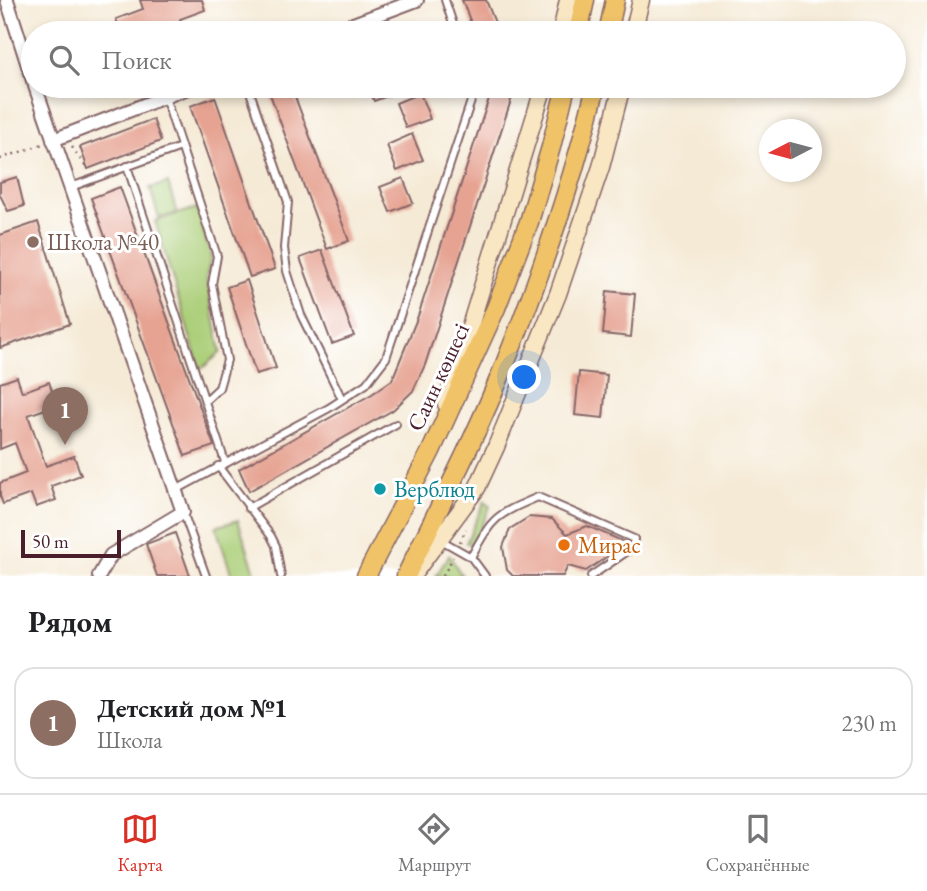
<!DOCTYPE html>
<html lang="ru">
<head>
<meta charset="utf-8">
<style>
	body { margin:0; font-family:"EB Garamond",serif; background:#f6f6f6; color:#202124 }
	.compass { position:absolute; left:759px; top:119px; width:63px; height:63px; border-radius:50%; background:#fff; box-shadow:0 4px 10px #0003; rotate:264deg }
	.scale { position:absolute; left:21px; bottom:18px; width:100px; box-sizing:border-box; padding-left:7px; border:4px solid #4a1f2b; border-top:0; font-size:19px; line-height:24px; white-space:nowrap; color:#4a1f2b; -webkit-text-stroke:5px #fff; paint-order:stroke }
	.you { position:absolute; left:525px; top:378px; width:24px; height:24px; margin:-18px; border:5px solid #fff; border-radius:50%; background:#1a73e8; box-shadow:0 0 0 10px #1a73e833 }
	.badge { display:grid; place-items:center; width:46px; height:46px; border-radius:50%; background:#d93025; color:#fff; font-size:23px; font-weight:700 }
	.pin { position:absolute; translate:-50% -58px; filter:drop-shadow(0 2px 4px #0008) }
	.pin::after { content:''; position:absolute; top:37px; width:24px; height:21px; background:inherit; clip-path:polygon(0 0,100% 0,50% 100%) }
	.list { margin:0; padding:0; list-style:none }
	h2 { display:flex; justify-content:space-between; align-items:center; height:91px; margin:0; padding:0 28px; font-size:30px }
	h2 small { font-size:23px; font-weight:400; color:#757577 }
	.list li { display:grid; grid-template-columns:46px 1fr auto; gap:21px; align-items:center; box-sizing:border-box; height:112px; margin:0 14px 14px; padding:0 14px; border:2px solid #e0e0e0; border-radius:21px }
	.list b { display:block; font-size:26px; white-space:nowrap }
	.list p { margin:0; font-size:23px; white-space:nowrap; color:#757577 }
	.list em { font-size:23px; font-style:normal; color:#757577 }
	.icon { flex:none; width:38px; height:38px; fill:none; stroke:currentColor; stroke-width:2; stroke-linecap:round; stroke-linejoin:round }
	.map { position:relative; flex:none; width:927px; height:576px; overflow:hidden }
	.search { position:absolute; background:#fff; box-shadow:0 4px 10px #0003; left:21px; right:21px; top:21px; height:77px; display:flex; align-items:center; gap:18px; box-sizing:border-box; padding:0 24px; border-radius:38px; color:#757577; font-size:26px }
	.sheet { height:217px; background:#fff }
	nav { display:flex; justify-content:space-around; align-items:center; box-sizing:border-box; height:98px; border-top:2px solid #e0e0e0; background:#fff; font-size:19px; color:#757577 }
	nav a { display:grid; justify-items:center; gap:4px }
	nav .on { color:#d93025 }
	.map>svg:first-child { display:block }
	.green { fill:#accf79; stroke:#7b7752; stroke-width:2 }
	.building { fill:#e6a392 }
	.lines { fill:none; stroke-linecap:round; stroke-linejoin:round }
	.lane-casing { stroke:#866667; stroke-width:10 }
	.street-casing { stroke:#866667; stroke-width:16 }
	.secondary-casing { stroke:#866667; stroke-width:19 }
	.primary-casing { stroke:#866667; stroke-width:21 }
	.path { stroke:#866667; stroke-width:2.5; stroke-dasharray:2 5; stroke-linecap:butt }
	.lane { stroke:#fff; stroke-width:6 }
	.street { stroke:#fff; stroke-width:12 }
	.secondary { stroke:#f9e7c3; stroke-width:16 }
	.primary { stroke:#f0c369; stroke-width:18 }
	.education-dot { fill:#8d6e63; stroke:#fff; stroke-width:2.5 }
	.culture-dot { fill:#0f9aa8; stroke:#fff; stroke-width:2.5 }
	.food-dot { fill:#e8710a; stroke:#fff; stroke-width:2.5 }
	.labels { text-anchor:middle; stroke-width:6; stroke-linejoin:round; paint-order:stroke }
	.education-label { font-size:23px; fill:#785e54; stroke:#fff; text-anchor:start }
	.street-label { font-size:23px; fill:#4a1f2b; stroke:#fff }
	.culture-label { font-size:23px; fill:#0d838f; stroke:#fff; text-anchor:start }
	.food-label { font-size:23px; fill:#c56008; stroke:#fff; text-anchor:start }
</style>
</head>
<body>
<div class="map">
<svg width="927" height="576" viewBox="0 0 927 576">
	<rect width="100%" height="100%" fill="#fff"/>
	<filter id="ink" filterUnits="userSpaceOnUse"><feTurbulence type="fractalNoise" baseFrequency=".0143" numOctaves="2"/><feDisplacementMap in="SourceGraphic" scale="14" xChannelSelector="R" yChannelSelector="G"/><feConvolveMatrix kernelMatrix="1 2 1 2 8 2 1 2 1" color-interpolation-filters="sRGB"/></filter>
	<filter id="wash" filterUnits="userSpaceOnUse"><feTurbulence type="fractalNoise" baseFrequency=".00686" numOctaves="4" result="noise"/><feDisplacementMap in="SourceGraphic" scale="28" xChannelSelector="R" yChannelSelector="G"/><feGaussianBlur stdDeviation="1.57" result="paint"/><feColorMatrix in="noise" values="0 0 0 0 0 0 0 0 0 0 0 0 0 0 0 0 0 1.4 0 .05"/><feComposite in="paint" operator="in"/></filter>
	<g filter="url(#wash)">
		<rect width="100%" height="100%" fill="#f5ead6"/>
		<g class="green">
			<polygon points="168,183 177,213 159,218 150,188"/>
			<polygon points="197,208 211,257 206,277 221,352 200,370 155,221"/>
			<polygon points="485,501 490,507 473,544 466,543"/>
			<polygon points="238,520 256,576 232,576 216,527"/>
			<polygon points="449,555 462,576 436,576"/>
		</g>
		<g id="blocks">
			<g class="building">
				<polygon points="140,0 202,0 205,10 180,19 185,33 121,33 116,19 143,9"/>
				<polygon points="462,0 486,0 499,33 475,33"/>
				<polygon points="267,86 291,86 349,241 327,249"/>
				<polygon points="368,86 412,86 412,87 374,101"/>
				<polygon points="493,86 513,86 513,94 425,365 413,391 393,410 249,491 239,469 372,394 392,380 418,316"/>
				<polygon points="420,93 430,119 406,128 396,103"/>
				<polygon points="215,97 275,269 250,277 190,106"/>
				<polygon points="153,119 161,141 88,169 80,147"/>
				<polygon points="412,134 423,160 397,171 387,145"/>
				<polygon points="17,177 24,206 8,211 0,195 0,182"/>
				<polygon points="403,178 413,203 390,212 380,187"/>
				<polygon points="120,187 214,446 185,456 91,198"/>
				<polygon points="38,222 70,324 0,348 0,235"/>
				<polygon points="322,250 354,336 332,344 300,258"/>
				<polygon points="247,280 276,368 256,374 227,287"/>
				<polygon points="607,291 635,294 631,337 603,334"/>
				<polygon points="579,372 607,375 603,418 575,415"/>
				<polygon points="17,377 22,392 49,382 57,405 28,415 46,466 74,456 81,475 51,486 56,500 36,507 31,494 3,504 0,496 0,483 26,473 15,443 0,449 0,383"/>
				<polygon points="529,517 552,519 567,534 587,526 627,543 586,571 568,566 563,576 513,576 507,570 503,547 510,529"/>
				<polygon points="175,533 190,576 157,576 146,544"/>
			</g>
		</g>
	</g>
	<g filter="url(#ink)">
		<use href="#blocks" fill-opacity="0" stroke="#866667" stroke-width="2"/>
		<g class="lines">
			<defs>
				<g id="lane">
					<polyline points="445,0 456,33"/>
					<polyline points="248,86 288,202 284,248 287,271 301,315 342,399"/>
					<polyline points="165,97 217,256 212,284 227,360 219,388 205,401"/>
					<polyline points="127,166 225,462"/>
					<polyline points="71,187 181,147"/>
					<polyline points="218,466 271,536 276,546 281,576"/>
					<polyline points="176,490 329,408 366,384 386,358 474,92 472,86"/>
					<polyline points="248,508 396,424"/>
					<polyline points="183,512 206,576"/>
					<polyline points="441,540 471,557 485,576"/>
					<path d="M 471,557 C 493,516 496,515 538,497 L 634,539 L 632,548 L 591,576"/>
				</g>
				<g id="street">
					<polyline points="7,0 33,81"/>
					<polyline points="329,33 417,0"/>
					<polyline points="35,86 183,512 111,555 99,576"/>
					<polyline points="53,140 193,86"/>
				</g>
				<g id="secondary">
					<polyline points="561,33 568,0"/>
					<polyline points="633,33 641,0"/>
					<polyline points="446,404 544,86"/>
					<polyline points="412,576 477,488 496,447 558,294 601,167 622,86"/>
				</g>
				<g id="primary">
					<polyline points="578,33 585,0"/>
					<polyline points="608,33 615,0"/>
					<polyline points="366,576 431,451 496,308 529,222 551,147 566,86"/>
					<path d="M 406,576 C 439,507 475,439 503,369 C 540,277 573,182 596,86"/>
				</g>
			</defs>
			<use href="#lane" class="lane-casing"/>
			<use href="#street" class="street-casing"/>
			<use href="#secondary" class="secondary-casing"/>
			<use href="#primary" class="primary-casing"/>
			<g class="path">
				<polyline points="72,147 88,170"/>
				<polyline points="0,159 43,144"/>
				<polyline points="460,542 466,529"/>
				<polyline points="443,576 453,557"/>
			</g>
			<use href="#lane" class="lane"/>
			<use href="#street" class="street"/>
			<use href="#secondary" class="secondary"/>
			<use href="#primary" class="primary"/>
		</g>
	</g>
	<circle class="education-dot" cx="33" cy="242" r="7"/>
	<circle class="culture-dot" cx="380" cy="489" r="7"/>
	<circle class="food-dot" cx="564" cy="545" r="7"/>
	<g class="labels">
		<g class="education-label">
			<text x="47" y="250">Школа №40</text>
		</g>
		<g class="street-label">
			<text transform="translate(438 377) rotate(-65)" y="8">Саин көшесі</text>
		</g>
		<g class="culture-label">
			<text x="394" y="497">Верблюд</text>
		</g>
		<g class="food-label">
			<text x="578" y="553">Мирас</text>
		</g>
	</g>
</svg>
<svg class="compass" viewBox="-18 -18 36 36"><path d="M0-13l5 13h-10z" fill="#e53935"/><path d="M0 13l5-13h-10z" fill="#757577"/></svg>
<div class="scale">50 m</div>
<div class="you"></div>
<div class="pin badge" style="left:65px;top:445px;background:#8d6e63">1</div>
<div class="search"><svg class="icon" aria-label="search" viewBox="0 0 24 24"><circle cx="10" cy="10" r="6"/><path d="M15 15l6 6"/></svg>Поиск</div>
</div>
<section class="sheet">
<h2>Рядом<small></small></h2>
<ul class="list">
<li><span class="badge" style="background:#8d6e63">1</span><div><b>Детский дом №1</b><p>Школа</p></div><em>230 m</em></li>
</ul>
</section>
<nav>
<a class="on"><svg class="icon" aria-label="map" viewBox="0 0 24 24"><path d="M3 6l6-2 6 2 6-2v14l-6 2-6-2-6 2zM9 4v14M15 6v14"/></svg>Карта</a>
<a><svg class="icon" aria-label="directions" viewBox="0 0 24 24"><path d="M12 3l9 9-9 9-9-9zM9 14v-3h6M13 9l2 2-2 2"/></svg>Маршрут</a>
<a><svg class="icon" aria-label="saved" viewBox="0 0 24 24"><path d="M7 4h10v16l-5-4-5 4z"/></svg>Сохранённые</a>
</nav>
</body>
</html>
